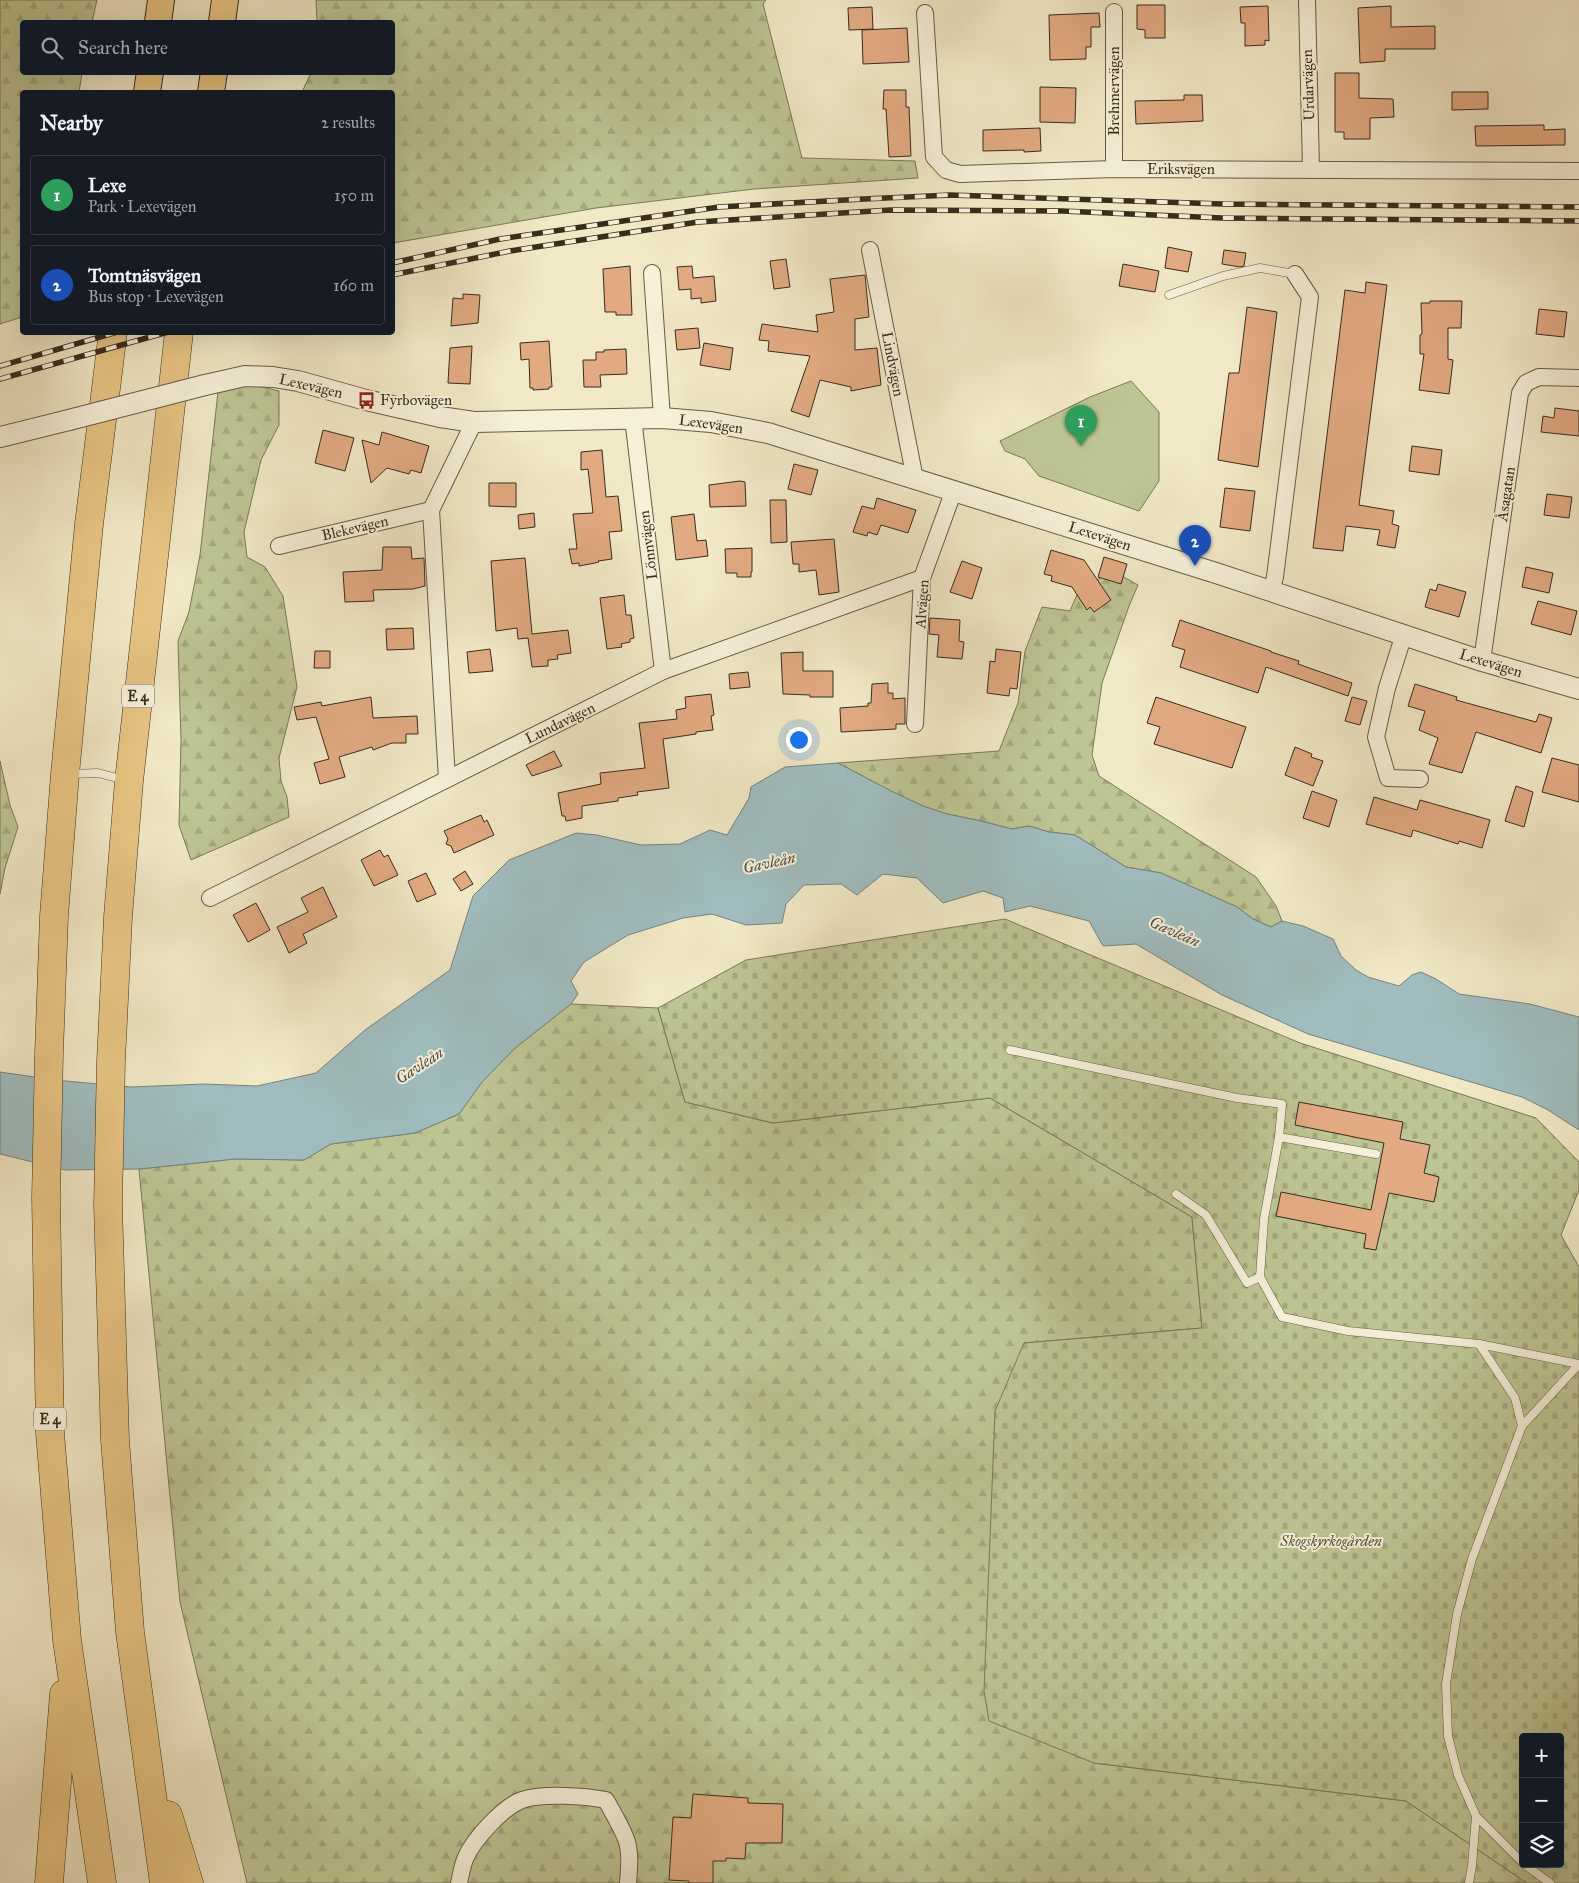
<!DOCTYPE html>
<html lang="en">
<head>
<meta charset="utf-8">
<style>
	body { margin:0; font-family:"IM FELL Great Primer",serif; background:#20242c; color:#f1f3f6 }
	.controls { position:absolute; right:15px; bottom:15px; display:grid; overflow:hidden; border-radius:5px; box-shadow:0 5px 20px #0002 }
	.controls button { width:45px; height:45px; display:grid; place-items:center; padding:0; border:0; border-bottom:1px solid #363941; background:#171b24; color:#f1f3f6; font:25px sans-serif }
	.you { position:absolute; left:798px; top:739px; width:18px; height:18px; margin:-12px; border:4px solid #fff; border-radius:50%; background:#1a73e8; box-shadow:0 0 0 8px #1a73e833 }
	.badge { display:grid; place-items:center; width:32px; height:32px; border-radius:50%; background:#1a73e8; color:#fff; font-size:16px; font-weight:700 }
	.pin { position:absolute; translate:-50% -41px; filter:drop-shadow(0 1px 2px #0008) }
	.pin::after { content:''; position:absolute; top:26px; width:18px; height:15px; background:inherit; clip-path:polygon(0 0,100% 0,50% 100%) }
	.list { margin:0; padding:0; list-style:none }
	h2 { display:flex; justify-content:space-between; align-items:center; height:65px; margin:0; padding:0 20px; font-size:21px }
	h2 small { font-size:16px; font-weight:400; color:#9ea1a6 }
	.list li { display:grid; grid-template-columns:32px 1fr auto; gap:15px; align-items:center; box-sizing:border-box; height:80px; margin:0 10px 10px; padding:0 10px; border:1px solid #363941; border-radius:5px }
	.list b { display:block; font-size:19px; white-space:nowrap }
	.list p { margin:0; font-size:16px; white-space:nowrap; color:#9ea1a6 }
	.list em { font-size:16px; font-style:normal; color:#9ea1a6 }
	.icon { flex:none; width:28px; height:28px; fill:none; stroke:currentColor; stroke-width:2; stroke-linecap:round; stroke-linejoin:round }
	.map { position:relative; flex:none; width:1579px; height:1883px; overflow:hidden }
	.search { position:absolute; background:#171b24; box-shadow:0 5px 20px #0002; left:20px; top:20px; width:375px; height:55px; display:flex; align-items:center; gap:12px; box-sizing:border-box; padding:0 18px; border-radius:5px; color:#9ea1a6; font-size:19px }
	.panel { position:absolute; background:#171b24; box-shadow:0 5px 20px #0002; left:20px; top:90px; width:375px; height:245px; border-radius:5px }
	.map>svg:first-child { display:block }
	.forest { fill:url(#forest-firs); stroke:#7b7857 }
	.cemetery { fill:url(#cemetery-stones); stroke:#7b7857; fill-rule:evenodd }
	.green { fill:#bdc592; stroke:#7b7857 }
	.water { fill:#9fbdbf; stroke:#76837e }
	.building { fill:#e2aa81; stroke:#392c1c }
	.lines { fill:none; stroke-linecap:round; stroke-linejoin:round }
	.service-casing { stroke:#675b46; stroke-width:9 }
	.minor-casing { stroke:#675b46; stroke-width:18 }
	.tertiary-casing { stroke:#675b46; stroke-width:22 }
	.trunk-casing { stroke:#392c1c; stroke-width:28 }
	.motorway-casing { stroke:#392c1c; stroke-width:29 }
	.service { stroke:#f6f0d9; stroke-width:8 }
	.minor { stroke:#f6f0d9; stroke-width:16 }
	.tertiary { stroke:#f6f0d9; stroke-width:20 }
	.trunk { stroke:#e8c482; stroke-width:26 }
	.motorway { stroke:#e8c482; stroke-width:28 }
	.rail-casing { stroke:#392c1c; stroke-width:5.5 }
	.rail { stroke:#f6f0d9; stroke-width:4; stroke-dasharray:11; stroke-linecap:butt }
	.tertiary-bridge-casing { stroke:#675b46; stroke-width:22; stroke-linecap:butt }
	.tertiary-bridge { stroke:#f6f0d9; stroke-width:20 }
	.labels { text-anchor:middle; stroke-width:4; stroke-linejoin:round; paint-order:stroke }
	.shield { fill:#f6f0d9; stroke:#726755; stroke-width:1 }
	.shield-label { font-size:14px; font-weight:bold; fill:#392c1c }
	.street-label { font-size:15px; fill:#392c1c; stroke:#f6f0d9 }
	.poi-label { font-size:15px; fill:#392c1c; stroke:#f6f0d9; text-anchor:start }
	.park-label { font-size:15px; font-style:italic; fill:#5a523a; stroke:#f6f0d9 }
	.water-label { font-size:16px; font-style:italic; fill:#525045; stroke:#f6f0d9 }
</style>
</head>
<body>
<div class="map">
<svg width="1579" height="1883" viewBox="0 0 1579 1883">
	<defs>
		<pattern id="forest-firs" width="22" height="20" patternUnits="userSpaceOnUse" patternTransform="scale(1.25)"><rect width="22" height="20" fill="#bdc592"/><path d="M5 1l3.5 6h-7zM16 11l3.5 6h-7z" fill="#a3a97d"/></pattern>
		<pattern id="cemetery-stones" width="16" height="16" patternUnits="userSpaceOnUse" patternTransform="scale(1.25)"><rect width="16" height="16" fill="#bdc592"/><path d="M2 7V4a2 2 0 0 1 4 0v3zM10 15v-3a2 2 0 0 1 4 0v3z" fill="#a3a97d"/></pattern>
	</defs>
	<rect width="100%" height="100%" fill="#f1e8c5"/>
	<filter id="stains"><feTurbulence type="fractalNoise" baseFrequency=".004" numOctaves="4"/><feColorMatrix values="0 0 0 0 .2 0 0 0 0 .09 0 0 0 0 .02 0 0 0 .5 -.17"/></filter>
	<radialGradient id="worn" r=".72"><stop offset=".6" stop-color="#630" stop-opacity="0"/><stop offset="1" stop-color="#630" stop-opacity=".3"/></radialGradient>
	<g class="forest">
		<polygon points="0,0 97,0 92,22 22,22 22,72 82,73 79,92 22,92 22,317 0,324"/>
		<polygon points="316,0 766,0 763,4 802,158 915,161 918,178 754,189 596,208 393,243 392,92 302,92 311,73 392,72 392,22 317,22"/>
		<polygon points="228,384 253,385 279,391 279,425 261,460 244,532 247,557 265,567 283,596 297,687 279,758 281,781 287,797 289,817 191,860 179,825 181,740 178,641 189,612 200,555 218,392"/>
		<polygon points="1113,571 1138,585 1129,606 1102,683 1092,755 1099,776 1256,877 1276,906 1282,921 1271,927 1253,919 1237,907 1161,873 1126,867 1075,835 1049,832 1029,826 1012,829 981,821 947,814 923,806 893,792 838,763 999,751 1018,703 1025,651 1042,607 1070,611 1082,583 1099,579"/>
		<polygon points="0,761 10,805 18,827 5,868 0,894"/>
		<polygon points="571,1004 658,1008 685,1102 773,1123 990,1098 1192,1217 1202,1328 1024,1343 1094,1763 1406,1801 1527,1883 247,1883 180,1602 139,1169 235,1159 304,1160 331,1144 415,1133 459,1114 482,1082 515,1048"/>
	</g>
	<path class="cemetery" d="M 1005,919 L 1300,1043 L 1536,1118 L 1579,1162 L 1579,1190 L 1561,1235 L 1579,1267 L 1579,1883 L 1527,1883 L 1406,1801 L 1094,1763 L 989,1721 L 984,1691 L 995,1411 L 1024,1343 L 1202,1328 L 1192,1217 L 990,1098 L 773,1123 L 685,1102 L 658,1008 L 746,960 ZM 1523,1737 L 1560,1737 L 1560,1864 L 1523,1864 Z"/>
	<polygon class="green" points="1131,381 1159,412 1159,481 1139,511 1039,476 1025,459 1005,451 1000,441 1090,397"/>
	<polygon class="water" points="838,763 893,792 923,806 947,814 981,821 1012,829 1029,826 1049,832 1075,835 1126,867 1161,873 1237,907 1253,919 1271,927 1282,921 1303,926 1333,939 1341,956 1356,970 1368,977 1399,986 1412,975 1421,972 1436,979 1459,994 1530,1004 1579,1017 1579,1130 1548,1110 1522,1097 1308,1034 1222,995 1136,944 1103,946 1089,921 1030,906 1005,912 1003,898 983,891 943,903 917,878 883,874 857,895 841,884 804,885 786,904 782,923 746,925 712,914 683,918 628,935 584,962 571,981 578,994 571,1004 515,1048 482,1082 459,1114 415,1133 331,1144 304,1160 235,1159 139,1169 65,1170 0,1154 0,1072 55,1080 131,1087 204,1084 257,1086 316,1073 365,1030 450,970 473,896 509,860 576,833 597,835 641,845 680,844 710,830 727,835 749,798 751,787 785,767"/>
	<g class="building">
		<polygon points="1137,5 1165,5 1165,38 1145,38 1145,30 1137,29"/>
		<polygon points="1268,6 1269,41 1265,40 1265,45 1245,46 1245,23 1241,23 1240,7"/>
		<polygon points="1391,6 1391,27 1435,26 1435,49 1385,49 1385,61 1360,63 1358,8"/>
		<polygon points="872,7 873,29 849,30 848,8"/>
		<polygon points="1099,13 1100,27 1091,27 1091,47 1086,47 1086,59 1050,60 1049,15"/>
		<polygon points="907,28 909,62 863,64 862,30"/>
		<polygon points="1335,73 1359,73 1359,98 1393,99 1394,117 1370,118 1370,139 1344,139 1344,132 1335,132"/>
		<polygon points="1040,87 1076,88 1075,123 1040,122"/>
		<polygon points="884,90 906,90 906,107 909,107 911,156 889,157 886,109 883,109"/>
		<polygon points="1452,92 1488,92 1488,109 1452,110"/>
		<polygon points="1184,95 1202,95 1203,121 1136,124 1135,101 1184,100"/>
		<polygon points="1544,125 1544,130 1565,129 1565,145 1476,146 1475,126"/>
		<polygon points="1040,128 1041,151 1024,152 1024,150 983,151 983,130"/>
		<polygon points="1168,247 1192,252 1188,272 1165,268"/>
		<polygon points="1224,250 1246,253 1244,266 1240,267 1222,264"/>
		<polygon points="786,259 790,287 774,289 770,261"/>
		<polygon points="1123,264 1159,271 1155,292 1119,286"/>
		<polygon points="630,266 632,315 616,315 616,312 605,312 603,269"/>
		<polygon points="692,266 693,278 714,276 716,301 701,303 701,298 691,299 691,289 679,290 677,267"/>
		<polygon points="865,275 869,317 855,319 855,350 877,348 881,385 851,391 851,387 820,380 809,417 791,411 810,356 768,351 769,341 759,340 762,324 818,332 816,315 834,312 830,279"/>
		<polygon points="1366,282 1387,285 1359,505 1394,511 1392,524 1399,526 1395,548 1377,545 1380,530 1346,526 1343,551 1313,548 1345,290 1365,293"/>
		<polygon points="463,294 480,295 478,323 451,326 453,298 463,299"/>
		<polygon points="1430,301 1462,301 1461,328 1448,328 1448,359 1453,360 1449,394 1419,390 1424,354 1420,354 1420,335 1422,334 1421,303 1430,303"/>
		<polygon points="1247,307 1277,312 1258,467 1218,460 1229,373 1239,373"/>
		<polygon points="1539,309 1567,312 1564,337 1536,334"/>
		<polygon points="698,328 700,348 677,350 675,330"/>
		<polygon points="549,341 552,387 549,387 549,389 533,390 533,388 530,388 529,359 521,360 520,343"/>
		<polygon points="704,343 733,348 730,370 700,365"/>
		<polygon points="472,346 470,384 448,383 450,348"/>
		<polygon points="626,349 627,374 600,375 601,387 584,387 583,360 596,360 596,352 604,352 604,350"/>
		<polygon points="1555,408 1579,411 1579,436 1541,432 1543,416 1554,418"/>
		<polygon points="323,430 354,438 345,471 315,463"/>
		<polygon points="382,432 429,446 421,473 411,470 409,474 387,468 371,483 362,440 379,445"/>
		<polygon points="1412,446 1442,450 1439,475 1409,471"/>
		<polygon points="602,450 606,497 618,496 622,531 609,532 612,559 598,561 599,562 595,563 579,566 579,563 572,564 569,549 577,549 573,514 593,513 588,469 581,470 581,452"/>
		<polygon points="794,464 818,470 811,495 788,489"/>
		<polygon points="740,481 745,482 746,506 710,507 709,485"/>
		<polygon points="489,483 516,483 516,507 489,506"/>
		<polygon points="1225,488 1255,491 1250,531 1220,527"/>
		<polygon points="1547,494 1572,497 1569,518 1544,515"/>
		<polygon points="877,498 916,510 908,533 881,525 877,535 868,532 867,536 853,532 862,506 874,509"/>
		<polygon points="770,500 786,500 787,542 771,543"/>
		<polygon points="534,513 535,527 519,529 518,515"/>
		<polygon points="694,514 697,541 706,540 708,556 676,560 671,517"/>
		<polygon points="834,539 839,592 819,595 816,570 799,572 799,564 793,564 791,542"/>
		<polygon points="383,547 411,547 412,559 424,558 425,586 413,589 373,590 374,601 345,602 343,572 382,570"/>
		<polygon points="752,548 752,572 751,572 751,577 737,577 737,573 726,573 725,549"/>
		<polygon points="1051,550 1084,560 1111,600 1094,612 1090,607 1087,610 1072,587 1051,581 1052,576 1044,574"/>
		<polygon points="1104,557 1127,564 1121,584 1098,577"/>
		<polygon points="525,558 532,634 568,630 571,653 557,655 558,659 548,660 548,666 532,667 528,638 518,639 517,628 496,631 491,561"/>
		<polygon points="962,561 982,568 972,599 950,592"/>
		<polygon points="1526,567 1553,573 1549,593 1522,587"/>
		<polygon points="1438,584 1466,592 1459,617 1425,607 1430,589 1436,591"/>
		<polygon points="624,595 626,615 631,615 634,638 630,639 630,642 621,644 622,647 607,649 600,598"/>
		<polygon points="1538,601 1577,611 1571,635 1531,624"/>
		<polygon points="930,618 960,620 959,641 964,642 962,659 937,657 939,635 929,634"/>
		<polygon points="1180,620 1271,651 1271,652 1299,661 1298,664 1352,683 1348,696 1266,667 1258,693 1180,667 1185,650 1172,646"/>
		<polygon points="413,628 414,649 387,650 386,629"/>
		<polygon points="490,649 493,671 469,673 467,652"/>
		<polygon points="996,649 1021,652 1017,689 1010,688 1009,696 987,693 990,661 995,662"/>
		<polygon points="315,651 330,651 330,668 314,668"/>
		<polygon points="803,652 803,671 833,671 833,697 810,697 810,695 783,694 781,653"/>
		<polygon points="748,672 750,687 730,689 729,674"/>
		<polygon points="888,683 888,693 893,693 893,699 905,698 905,724 896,724 896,729 841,732 840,708 868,706 868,703 871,703 872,684"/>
		<polygon points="1415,684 1457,697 1456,700 1536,722 1539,714 1552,718 1541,753 1476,732 1462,773 1429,764 1438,738 1419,730 1425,711 1408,706"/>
		<polygon points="711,694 714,715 711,716 713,730 696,732 696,734 663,739 669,788 637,792 638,795 618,798 618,801 582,806 582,818 566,821 565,816 562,816 558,793 601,784 600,773 645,768 639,723 677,719 676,710 686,708 685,697"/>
		<polygon points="371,697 373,718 417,716 418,734 406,734 406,743 392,743 373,750 372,747 339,757 345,777 320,784 314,763 329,759 316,717 297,720 294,707 321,702 322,706"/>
		<polygon points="1156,697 1246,727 1232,768 1154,744 1160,727 1147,723"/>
		<polygon points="1352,697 1367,701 1360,725 1345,721"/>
		<polygon points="1295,747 1312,754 1311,757 1323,761 1313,786 1285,775"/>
		<polygon points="554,751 562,766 532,776 526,765"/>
		<polygon points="1552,758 1579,765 1579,802 1542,792"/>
		<polygon points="1516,786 1533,792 1524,827 1505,821"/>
		<polygon points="1312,791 1337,800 1329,827 1303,818"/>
		<polygon points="1374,797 1417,810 1420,800 1490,820 1482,848 1459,841 1458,844 1413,830 1411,837 1366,824"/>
		<polygon points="481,815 484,822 487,820 494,835 454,853 451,846 446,844 448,839 444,831"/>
		<polygon points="380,850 384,857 388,855 398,875 374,886 361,860"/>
		<polygon points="465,871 473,884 461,891 453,879"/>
		<polygon points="426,873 436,894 417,902 408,881"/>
		<polygon points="323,887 337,917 303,934 307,943 289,953 277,927 308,912 301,898"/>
		<polygon points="256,903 270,930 248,942 233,915"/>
		<polygon points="1299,1102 1403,1122 1400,1139 1430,1145 1424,1173 1439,1177 1434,1202 1389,1193 1376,1250 1364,1248 1366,1234 1276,1216 1281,1192 1371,1210 1384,1143 1295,1125"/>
		<polygon points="693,1794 748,1798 748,1803 783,1804 782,1843 746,1843 745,1859 726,1858 726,1861 713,1861 713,1883 689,1883 689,1881 669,1880 673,1817 691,1818"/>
	</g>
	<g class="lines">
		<defs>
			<g id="service">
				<polyline points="1169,295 1223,276 1260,268 1295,274"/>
				<polyline points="70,774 98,773 125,780"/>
				<polyline points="1010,1050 1237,1098 1282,1104 1279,1137 1264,1219 1260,1277 1282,1317 1348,1331 1479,1344 1579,1364"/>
				<polyline points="1279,1137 1376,1154"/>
				<polyline points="1176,1194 1206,1215 1247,1283 1260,1277"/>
				<polyline points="1479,1344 1515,1398 1522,1426"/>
				<polyline points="1476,1816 1523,1863"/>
				<polyline points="1524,1864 1550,1883"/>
				<polyline points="1469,1883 1472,1866 1476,1816 1458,1775 1448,1736 1446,1684 1457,1614 1472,1559 1522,1426 1579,1364"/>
			</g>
			<g id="minor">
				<polyline points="1307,0 1311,169"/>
				<polyline points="925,13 934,157 946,170 960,174 1114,169 1579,171"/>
				<polyline points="1114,169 1114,12"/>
				<polyline points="870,250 915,479"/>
				<polyline points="652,273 662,418"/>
				<polyline points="633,418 663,671"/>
				<polyline points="279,546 431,510"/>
				<polyline points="1271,592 1275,577 1310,297 1295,274"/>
				<polyline points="1404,634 1387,688 1376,737 1388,778 1420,779"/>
				<polyline points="1482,661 1520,393 1526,383 1539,377 1579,378"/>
				<polyline points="915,724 922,578 954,490"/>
				<polyline points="447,779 431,510 474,422"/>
				<polyline points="210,898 663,671 922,578"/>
				<path d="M 459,1883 C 461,1875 462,1865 466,1857 C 474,1839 503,1807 522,1800 C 541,1793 586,1796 606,1800 C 613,1813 621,1826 626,1839 C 631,1852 629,1869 628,1883"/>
			</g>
			<g id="tertiary">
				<polyline points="205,385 245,376 273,377 298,381 366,400 440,417 474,422 662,418 711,422 768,433 1216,573 1482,661 1579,689"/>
				<polyline points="0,437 69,420"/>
			</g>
			<g id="trunk">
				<polyline points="158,22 161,0"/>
				<polyline points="222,22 225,0"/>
				<polyline points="147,92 150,72"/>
				<polyline points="211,92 214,72"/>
			</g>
			<g id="motorway">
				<polyline points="168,1815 189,1883"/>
				<polyline points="49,1883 64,1694"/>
				<polyline points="102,1883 67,1640 50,1433 46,1198 49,1053 54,916 65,774 89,524 113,332"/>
				<polyline points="164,1883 130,1632 115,1440 108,1205 111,1061 118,917 129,781 179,332"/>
			</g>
		</defs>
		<use href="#service" class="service-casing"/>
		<use href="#minor" class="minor-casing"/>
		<use href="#tertiary" class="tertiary-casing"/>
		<use href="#trunk" class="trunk-casing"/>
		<use href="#motorway" class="motorway-casing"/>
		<use href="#service" class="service"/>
		<use href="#minor" class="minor"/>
		<use href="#tertiary" class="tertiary"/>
		<use href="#trunk" class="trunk"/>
		<use href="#motorway" class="motorway"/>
		<defs>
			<g id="rail">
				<polyline points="392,263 500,239 719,207 864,199 950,195 1223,204 1579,207"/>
				<polyline points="392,275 510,251 698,222 890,210 1062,211 1222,218 1579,221"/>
				<polyline points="0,366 117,332"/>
				<polyline points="0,379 168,332"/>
			</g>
		</defs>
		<use href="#rail" class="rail-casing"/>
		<use href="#rail" class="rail"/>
		<defs>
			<polyline id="tertiary-bridge" points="69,420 205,385"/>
		</defs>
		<use href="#tertiary-bridge" class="tertiary-bridge-casing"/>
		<use href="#tertiary-bridge" class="tertiary-bridge"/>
	</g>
	<defs>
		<symbol id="bus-bare" viewBox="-9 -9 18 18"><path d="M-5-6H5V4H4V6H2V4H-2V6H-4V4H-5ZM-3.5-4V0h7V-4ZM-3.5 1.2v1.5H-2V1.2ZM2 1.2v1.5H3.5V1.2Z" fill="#8f2418" stroke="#f6f0d9" stroke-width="2.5" paint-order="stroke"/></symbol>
	</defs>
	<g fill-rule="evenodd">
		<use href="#bus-bare" x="354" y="388" width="25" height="25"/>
	</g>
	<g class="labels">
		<g class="shield">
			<rect x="122" y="684.5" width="32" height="23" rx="4"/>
			<rect x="34" y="1407.5" width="32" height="23" rx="4"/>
		</g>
		<g class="shield-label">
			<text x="138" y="701">E 4</text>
			<text x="50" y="1424">E 4</text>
		</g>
		<g class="street-label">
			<text transform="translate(1308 85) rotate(-92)" y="5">Urdarvägen</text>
			<text transform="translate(1114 91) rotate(-90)" y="5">Brehmervägen</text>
			<text x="1181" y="174">Eriksvägen</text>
			<text transform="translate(893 364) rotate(79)" y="5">Lindvägen</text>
			<text transform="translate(311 386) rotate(13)" y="5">Lexevägen</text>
			<text transform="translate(711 424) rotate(8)" y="5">Lexevägen</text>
			<text transform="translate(1506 494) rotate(-82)" y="5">Åsagatan</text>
			<text transform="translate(355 528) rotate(-13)" y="5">Blekevägen</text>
			<text transform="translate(1100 536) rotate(18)" y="5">Lexevägen</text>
			<text transform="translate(648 545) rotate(-97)" y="5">Lönnvägen</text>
			<text transform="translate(922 604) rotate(-86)" y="5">Alvägen</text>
			<text transform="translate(1491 663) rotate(17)" y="5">Lexevägen</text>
			<text transform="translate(560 723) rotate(-26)" y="5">Lundavägen</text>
		</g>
		<g class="poi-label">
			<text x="380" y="405">Fyrbovägen</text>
		</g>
		<g class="park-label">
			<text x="1331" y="1546">Skogskyrkogården</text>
		</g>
		<g class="water-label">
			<text transform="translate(769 862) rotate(-12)" y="6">Gavleån</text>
			<text transform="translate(1175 931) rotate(24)" y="6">Gavleån</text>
			<text transform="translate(419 1065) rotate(-33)" y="6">Gavleån</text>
		</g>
	</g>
	<rect width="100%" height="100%" filter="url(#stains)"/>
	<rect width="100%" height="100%" fill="url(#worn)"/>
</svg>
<div class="controls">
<button>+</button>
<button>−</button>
<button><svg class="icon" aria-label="layers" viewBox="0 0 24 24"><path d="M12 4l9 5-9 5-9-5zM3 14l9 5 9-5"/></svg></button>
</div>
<div class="you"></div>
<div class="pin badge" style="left:1081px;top:446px;background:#2e9e5b">1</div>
<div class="pin badge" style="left:1195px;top:566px;background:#1a4fb4">2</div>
<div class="search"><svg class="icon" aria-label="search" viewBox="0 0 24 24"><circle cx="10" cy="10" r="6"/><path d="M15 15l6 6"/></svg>Search here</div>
<section class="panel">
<h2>Nearby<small>2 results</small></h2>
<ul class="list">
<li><span class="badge" style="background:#2e9e5b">1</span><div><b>Lexe</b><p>Park · Lexevägen</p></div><em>150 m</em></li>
<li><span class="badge" style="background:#1a4fb4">2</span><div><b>Tomtnäsvägen</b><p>Bus stop · Lexevägen</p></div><em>160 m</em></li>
</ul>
</section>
</div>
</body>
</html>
